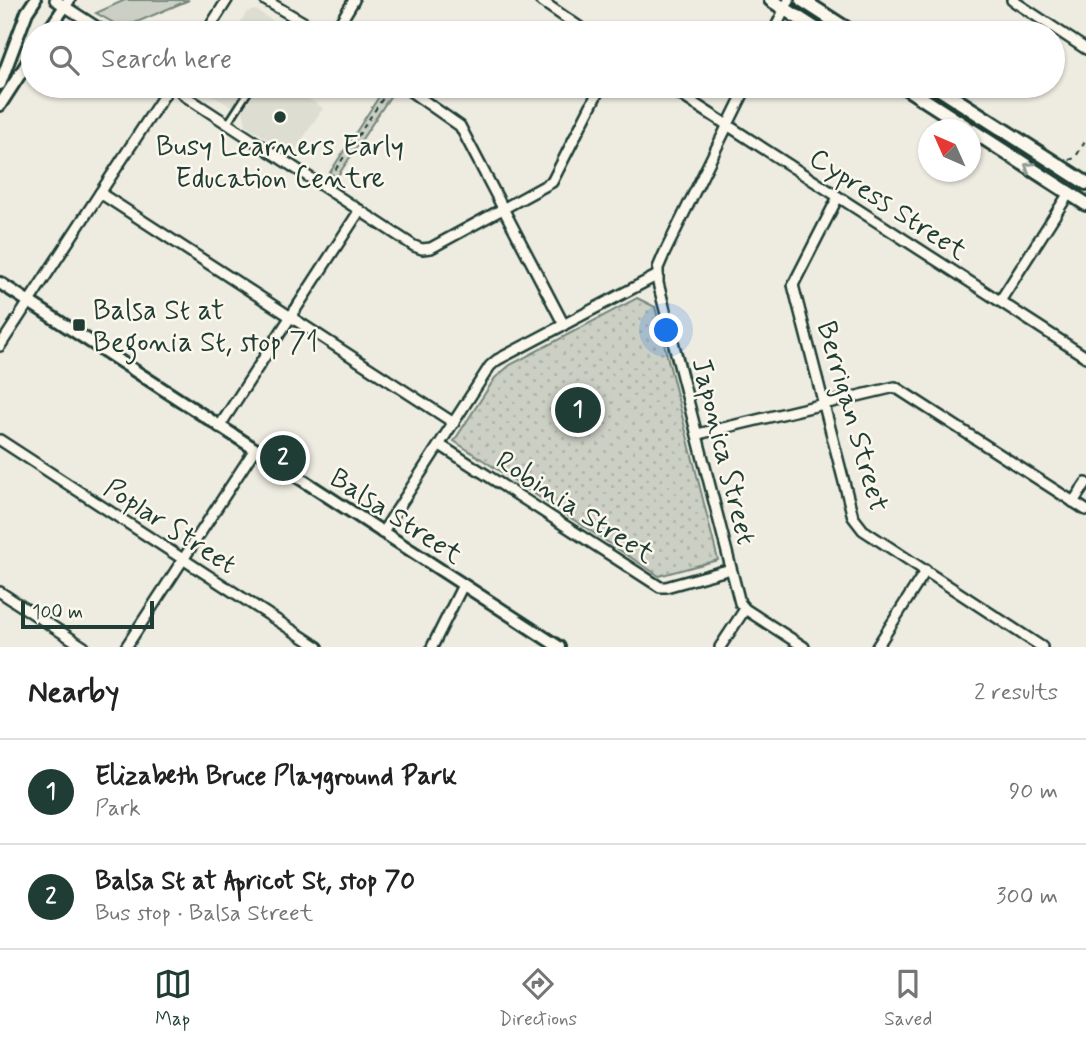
<!DOCTYPE html>
<html lang="en">
<head>
<meta charset="utf-8">
<style>
	body { margin:0; font-family:Mynerve,sans-serif; background:#f6f6f6; color:#222 }
	.compass { position:absolute; left:918px; top:119px; width:63px; height:63px; border-radius:50%; background:#fff; box-shadow:0 2px 5px #0004; rotate:315deg }
	.scale { position:absolute; left:21px; bottom:18px; width:133px; box-sizing:border-box; padding-left:7px; border:4px solid #1f3d34; border-top:0; font-size:19px; line-height:24px; white-space:nowrap; color:#1f3d34; -webkit-text-stroke:5px #fbf7ec; paint-order:stroke }
	.you { position:absolute; left:667px; top:331px; width:24px; height:24px; margin:-18px; border:5px solid #fff; border-radius:50%; background:#1a73e8; box-shadow:0 0 0 10px #1a73e833 }
	.badge { display:grid; place-items:center; width:46px; height:46px; border-radius:50%; background:#1f3d34; color:#fff; font-size:23px; font-weight:700 }
	.pin { position:absolute; translate:-50% -50%; border:4px solid #fff; box-shadow:0 2px 7px #0006 }
	.list { margin:0; padding:0; list-style:none }
	h2 { display:flex; justify-content:space-between; align-items:center; height:91px; margin:0; padding:0 28px; font-size:30px }
	h2 small { font-size:23px; font-weight:400; color:#767676 }
	.list li { display:grid; grid-template-columns:46px 1fr auto; gap:21px; align-items:center; box-sizing:border-box; height:105px; padding:0 28px; border-top:2px solid #e0e0e0 }
	.list b { display:block; font-size:26px; white-space:nowrap }
	.list p { margin:0; font-size:23px; white-space:nowrap; color:#767676 }
	.list em { font-size:23px; font-style:normal; color:#767676 }
	.icon { flex:none; width:38px; height:38px; fill:none; stroke:currentColor; stroke-width:2; stroke-linecap:round; stroke-linejoin:round }
	.map { position:relative; flex:none; width:1086px; height:647px; overflow:hidden }
	.search { position:absolute; background:#fff; box-shadow:0 2px 5px #0004; left:21px; right:21px; top:21px; height:77px; display:flex; align-items:center; gap:18px; box-sizing:border-box; padding:0 24px; border-radius:38px; color:#767676; font-size:26px }
	.sheet { height:301px; background:#fff }
	nav { display:flex; justify-content:space-around; align-items:center; box-sizing:border-box; height:98px; border-top:2px solid #e0e0e0; background:#fff; font-size:19px; color:#767676 }
	nav a { display:grid; justify-items:center; gap:4px }
	nav .on { color:#1f3d34 }
	.map>svg:first-child { display:block }
	.built { fill:#ddddd2 }
	.grass { fill:#cbcfc4; stroke:#75867c; stroke-width:2 }
	.park { fill:url(#park-dots); stroke:#75867c; stroke-width:2 }
	.lines { fill:none; stroke-linecap:round; stroke-linejoin:round }
	.service-casing { stroke:#1f3d34; stroke-width:10 }
	.minor-casing { stroke:#1f3d34; stroke-width:14 }
	.tertiary-casing { stroke:#1f3d34; stroke-width:16 }
	.secondary-casing { stroke:#1f3d34; stroke-width:18 }
	.path { stroke:#1f3d34; stroke-width:2; stroke-dasharray:5 5; stroke-linecap:butt }
	.service { stroke:#fbf7ec; stroke-width:4.5 }
	.minor { stroke:#fbf7ec; stroke-width:9 }
	.tertiary { stroke:#fbf7ec; stroke-width:10 }
	.secondary { stroke:#fbf7ec; stroke-width:12 }
	.oneway { stroke:#8d9a90 }
	.poi-dot { fill:#1f3d34; stroke:#fbf7ec; stroke-width:2.5 }
	.labels { text-anchor:middle; stroke-width:5; stroke-linejoin:round; paint-order:stroke }
	.poi-label { font-size:28px; fill:#1f3d34; stroke:#fbf7ec }
	.street-label { font-size:28px; fill:#1f3d34; stroke:#fbf7ec }
</style>
</head>
<body>
<div class="map">
<svg width="1086" height="647" viewBox="0 0 1086 647">
	<defs>
		<pattern id="park-dots" width="8" height="8" patternUnits="userSpaceOnUse" patternTransform="scale(1.75)"><rect width="8" height="8" fill="#cbcfc4"/><path d="M2 2h.1M6 6h.1" fill="none" stroke="#aeb3a9" stroke-width="1.8" stroke-linecap="round"/></pattern>
	</defs>
	<rect width="100%" height="100%" fill="#eeece1"/>
	<filter id="ink" filterUnits="userSpaceOnUse"><feTurbulence type="fractalNoise" baseFrequency=".0143" numOctaves="2"/><feDisplacementMap in="SourceGraphic" scale="14" xChannelSelector="R" yChannelSelector="G"/><feConvolveMatrix kernelMatrix="1 2 1 2 8 2 1 2 1" color-interpolation-filters="sRGB"/></filter>
	<g filter="url(#ink)">
		<g class="built">
			<polygon points="256,10 281,26 282,33 233,33 247,12"/>
			<polygon points="202,86 248,86 235,106 228,105 203,89"/>
			<polygon points="259,86 288,86 323,108 292,155 246,125 243,110"/>
		</g>
		<g class="grass">
			<polygon points="125,0 189,0 123,28 96,13"/>
			<polygon points="382,86 393,92 337,177 339,186 327,177 382,92"/>
		</g>
		<polygon class="park" points="637,298 655,307 718,560 659,576 454,441 495,378 510,365"/>
		<g class="lines">
			<defs>
				<g id="service">
					<polyline points="286,33 295,19"/>
					<polyline points="228,123 252,86"/>
				</g>
				<g id="minor">
					<polyline points="55,0 106,33"/>
					<polyline points="265,0 322,33"/>
					<polyline points="540,0 588,33"/>
					<polyline points="1012,0 1086,49"/>
					<polyline points="206,33 227,0"/>
					<polyline points="334,33 354,0"/>
					<polyline points="773,33 789,0"/>
					<polyline points="176,86 185,96 414,246 422,249 431,248 552,182 601,86"/>
					<polyline points="403,86 460,126 564,325"/>
					<polyline points="667,86 1086,357"/>
					<polyline points="747,86 664,254 658,268 658,283 740,603 745,609 804,647"/>
					<polyline points="100,193 454,423"/>
					<polyline points="838,197 793,285 853,517 863,530 1042,647"/>
					<polyline points="1000,301 1069,193"/>
					<polyline points="0,346 170,86"/>
					<polyline points="219,427 360,210"/>
					<polyline points="698,434 895,387 1086,510"/>
					<polyline points="0,440 318,647"/>
					<polyline points="440,445 660,587 666,587 731,569"/>
					<polyline points="1073,502 1086,483"/>
					<polyline points="382,533 490,366 497,360 658,275"/>
					<polyline points="0,592 84,647"/>
					<polyline points="126,647 255,449"/>
					<polyline points="432,647 463,585"/>
					<polyline points="720,647 745,609"/>
					<polyline points="877,647 926,570"/>
				</g>
				<g id="tertiary">
					<polyline points="47,33 69,0"/>
					<polyline points="0,84 27,12 35,0"/>
					<polyline points="0,105 33,54"/>
					<polyline points="0,283 559,647"/>
				</g>
				<g id="secondary">
					<polyline points="771,0 822,33"/>
					<polyline points="802,0 853,33"/>
					<polyline points="903,86 1086,204"/>
					<polyline points="935,86 1086,183"/>
				</g>
			</defs>
			<use href="#service" class="service-casing"/>
			<use href="#minor" class="minor-casing"/>
			<use href="#tertiary" class="tertiary-casing"/>
			<use href="#secondary" class="secondary-casing"/>
			<g class="path">
				<polyline points="1069,160 1075,158 1086,140"/>
				<polyline points="330,178 391,86"/>
			</g>
			<use href="#service" class="service"/>
			<use href="#minor" class="minor"/>
			<use href="#tertiary" class="tertiary"/>
			<use href="#secondary" class="secondary"/>
		</g>
		<defs><path id="oneway-chevron" d="M-2-3.5L2.5 0L-2 3.5" fill="none" stroke-width="1.6" stroke-linecap="round" stroke-linejoin="round" transform="scale(1.75)"/></defs>
		<use class="oneway" href="#oneway-chevron" transform="translate(1029 167) rotate(-147)"/>
	</g>
	<g class="poi-dot">
		<circle cx="280" cy="117" r="7"/>
		<rect x="72" y="318" width="14" height="14" rx="3.5"/>
	</g>
	<g class="labels">
		<g class="poi-label">
			<text x="280" y="155">Busy Learners Early<tspan x="280" dy="32">Education Centre</tspan></text>
			<text x="93" y="319" text-anchor="start">Balsa St at<tspan x="93" dy="32">Begonia St, stop 71</tspan></text>
		</g>
		<g class="street-label">
			<text transform="translate(889 203) rotate(33)" y="10">Cypress Street</text>
			<text transform="translate(854 416) rotate(74)" y="10">Berrigan Street</text>
			<text transform="translate(725 451) rotate(76)" y="10">Japonica Street</text>
			<text transform="translate(576 506) rotate(33)" y="10">Robinia Street</text>
			<text transform="translate(397 515) rotate(33)" y="10">Balsa Street</text>
			<text transform="translate(171 525) rotate(33)" y="10">Poplar Street</text>
		</g>
	</g>
</svg>
<svg class="compass" viewBox="-18 -18 36 36"><path d="M0-13l5 13h-10z" fill="#e53935"/><path d="M0 13l5-13h-10z" fill="#767676"/></svg>
<div class="scale">100 m</div>
<div class="you"></div>
<div class="pin badge" style="left:578px;top:410px">1</div>
<div class="pin badge" style="left:283px;top:458px">2</div>
<div class="search"><svg class="icon" aria-label="search" viewBox="0 0 24 24"><circle cx="10" cy="10" r="6"/><path d="M15 15l6 6"/></svg>Search here</div>
</div>
<section class="sheet">
<h2>Nearby<small>2 results</small></h2>
<ul class="list">
<li><span class="badge">1</span><div><b>Elizabeth Bruce Playground Park</b><p>Park</p></div><em>90 m</em></li>
<li><span class="badge">2</span><div><b>Balsa St at Apricot St, stop 70</b><p>Bus stop · Balsa Street</p></div><em>300 m</em></li>
</ul>
</section>
<nav>
<a class="on"><svg class="icon" aria-label="map" viewBox="0 0 24 24"><path d="M3 6l6-2 6 2 6-2v14l-6 2-6-2-6 2zM9 4v14M15 6v14"/></svg>Map</a>
<a><svg class="icon" aria-label="directions" viewBox="0 0 24 24"><path d="M12 3l9 9-9 9-9-9zM9 14v-3h6M13 9l2 2-2 2"/></svg>Directions</a>
<a><svg class="icon" aria-label="saved" viewBox="0 0 24 24"><path d="M7 4h10v16l-5-4-5 4z"/></svg>Saved</a>
</nav>
</body>
</html>
